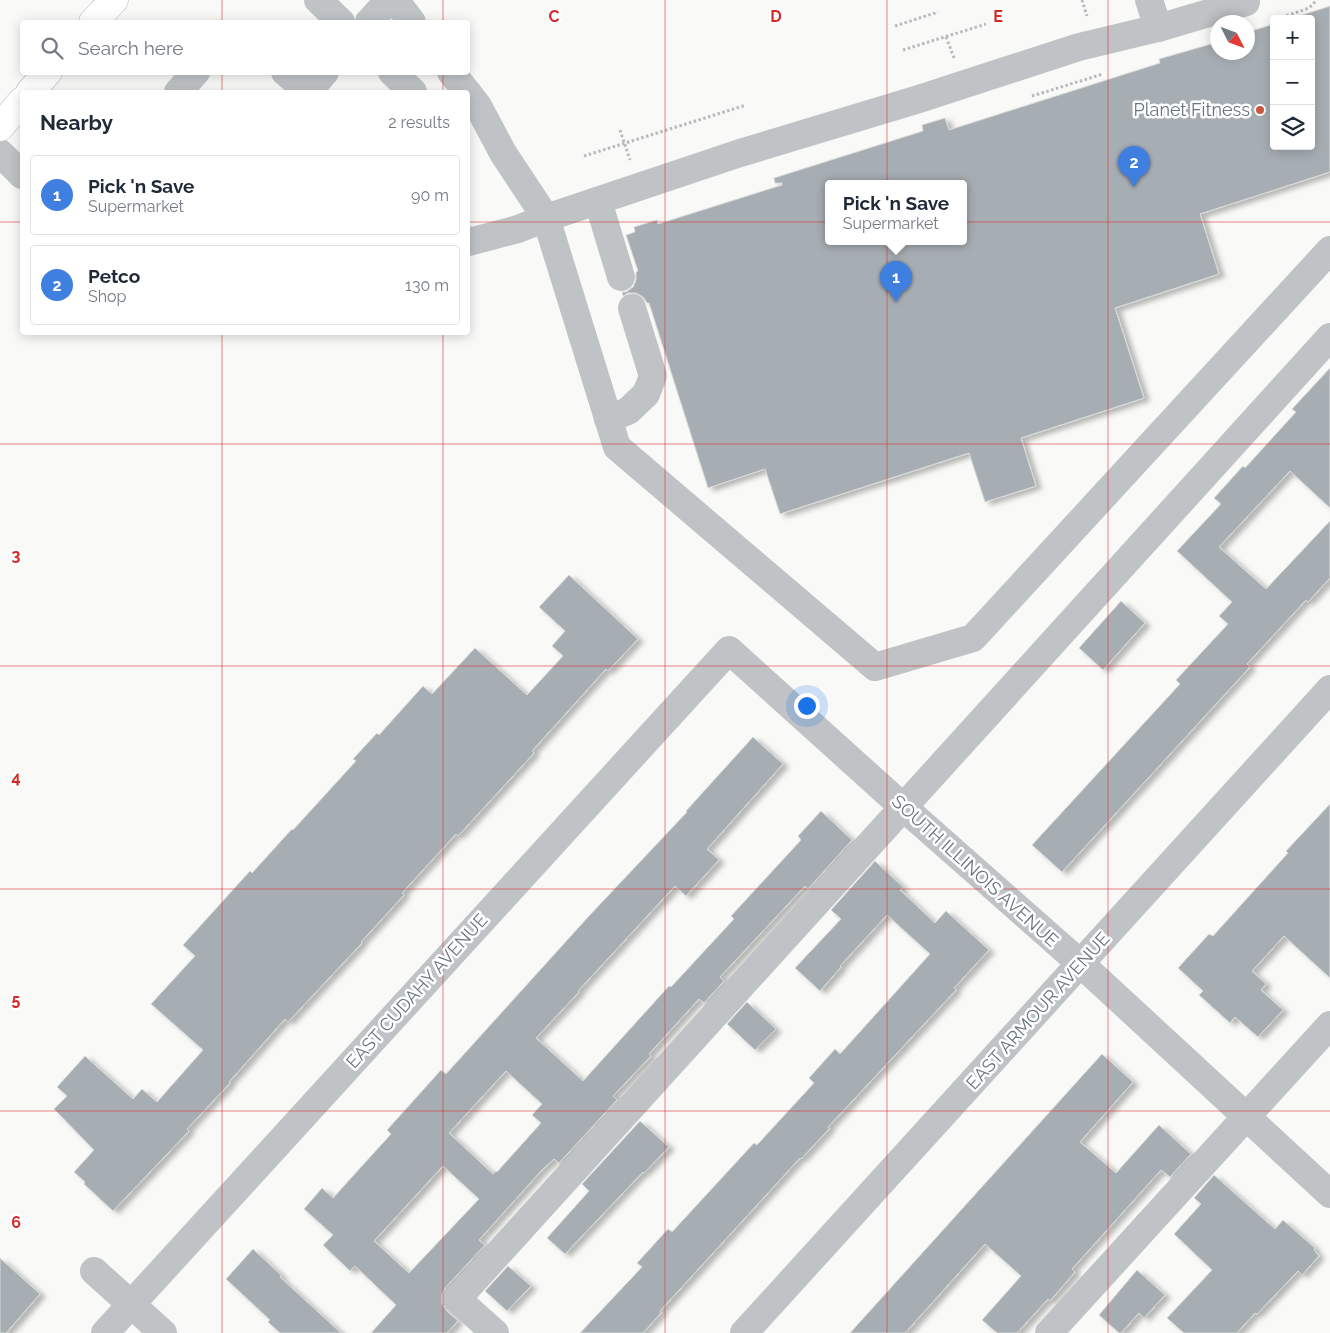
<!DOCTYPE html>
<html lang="en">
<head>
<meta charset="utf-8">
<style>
	body { margin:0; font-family:Raleway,sans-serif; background:#f2f2f3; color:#1f2937 }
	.controls { position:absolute; right:15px; top:15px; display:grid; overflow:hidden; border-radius:5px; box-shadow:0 2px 12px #0003 }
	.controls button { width:45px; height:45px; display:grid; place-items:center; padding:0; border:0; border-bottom:1px solid #e0e1e3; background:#fff; color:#1f2937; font:25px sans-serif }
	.compass { position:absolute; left:1210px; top:15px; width:45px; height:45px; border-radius:50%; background:#fff; box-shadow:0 2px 12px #0003; rotate:132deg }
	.you { position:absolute; left:806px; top:705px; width:18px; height:18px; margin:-12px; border:4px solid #fff; border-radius:50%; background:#1a73e8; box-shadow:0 0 0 8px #1a73e833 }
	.badge { display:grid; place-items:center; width:32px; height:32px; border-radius:50%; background:#cd5542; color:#fff; font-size:16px; font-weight:700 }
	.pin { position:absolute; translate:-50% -41px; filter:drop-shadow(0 1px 2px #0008) }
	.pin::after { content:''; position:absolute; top:26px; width:18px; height:15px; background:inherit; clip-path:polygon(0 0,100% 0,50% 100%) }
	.popup { position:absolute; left:825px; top:180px; width:142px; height:65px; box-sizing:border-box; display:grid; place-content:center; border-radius:5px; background:#fff; filter:drop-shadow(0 1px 4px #0005); font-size:16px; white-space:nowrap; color:#747a83 }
	.popup b { font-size:19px; color:#1f2937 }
	.popup::after { content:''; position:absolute; left:50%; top:100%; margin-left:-10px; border:10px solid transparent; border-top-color:#fff }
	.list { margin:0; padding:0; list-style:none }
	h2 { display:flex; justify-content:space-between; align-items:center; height:65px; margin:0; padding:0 20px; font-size:21px }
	h2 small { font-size:16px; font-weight:400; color:#747a83 }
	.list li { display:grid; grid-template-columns:32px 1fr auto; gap:15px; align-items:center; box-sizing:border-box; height:80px; margin:0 10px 10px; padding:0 10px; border:1px solid #e0e1e3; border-radius:5px }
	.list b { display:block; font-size:19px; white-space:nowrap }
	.list p { margin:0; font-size:16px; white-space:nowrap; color:#747a83 }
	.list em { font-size:16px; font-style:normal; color:#747a83 }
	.icon { flex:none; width:28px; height:28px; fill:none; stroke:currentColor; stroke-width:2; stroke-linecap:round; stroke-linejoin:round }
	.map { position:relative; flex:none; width:1330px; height:1333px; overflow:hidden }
	.search { position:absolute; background:#fff; box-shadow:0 2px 12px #0003; left:20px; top:20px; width:450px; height:55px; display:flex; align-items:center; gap:12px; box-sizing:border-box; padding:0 18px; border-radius:5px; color:#747a83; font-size:19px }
	.panel { position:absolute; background:#fff; box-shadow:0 2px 12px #0003; left:20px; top:90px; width:450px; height:245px; border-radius:5px }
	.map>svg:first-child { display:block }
	.building { fill:#a7aeb3; stroke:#dbdad9; fill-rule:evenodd; filter:url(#shadow) }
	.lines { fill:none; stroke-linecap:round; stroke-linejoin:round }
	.major-casing { stroke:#b1b6b9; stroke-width:29 }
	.path { stroke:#b7bbbd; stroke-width:3; stroke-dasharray:2.5 2.5; stroke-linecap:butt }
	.minor { stroke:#bfc3c6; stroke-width:28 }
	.major { stroke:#fff; stroke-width:28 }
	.grid { fill:none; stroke:#d62828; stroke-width:1; stroke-opacity:0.55 }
	.poi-dot { fill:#cd5542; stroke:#fff; stroke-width:2 }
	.labels { text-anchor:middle; stroke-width:5; stroke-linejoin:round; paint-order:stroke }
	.poi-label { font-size:18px; fill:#67767e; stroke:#fff; text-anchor:end }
	.street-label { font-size:18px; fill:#67767e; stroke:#fff }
	.grid-label { font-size:16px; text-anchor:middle; font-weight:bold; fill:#d62828; stroke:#fff; stroke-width:5; stroke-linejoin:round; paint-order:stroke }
</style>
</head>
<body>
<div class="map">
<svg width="1330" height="1333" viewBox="0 0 1330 1333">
	<defs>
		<filter id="shadow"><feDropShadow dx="5.5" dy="3" stdDeviation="2.5" flood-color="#0004"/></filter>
	</defs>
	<rect width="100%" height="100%" fill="#f9f9f7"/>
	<g class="building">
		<path d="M 1330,6 L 1330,172 L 1200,214 L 1219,274 L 1115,308 L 1144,398 L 1021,438 L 1036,486 L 985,502 L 969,453 L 780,514 L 765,469 L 708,488 L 649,303 L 647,303 L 643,297 L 636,293 L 628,293 L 623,296 L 622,292 L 626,292 L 633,287 L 636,280 L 636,272 L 638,271 L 626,235 L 635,232 L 634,227 L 657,220 L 658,224 L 782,185 L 782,183 L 775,183 L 774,178 L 923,131 L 922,125 L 945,118 L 949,130 L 1160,63 L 1159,59 L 1218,42 L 1218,52 L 1248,52 L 1248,32 L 1274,24 L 1274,146 L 1311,146 L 1311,19 L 1290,19 ZM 828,183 L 964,183 L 964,241 L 828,241 Z"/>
		<polygon points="1330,368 1330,508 1290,471 1219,547 1266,589 1330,521 1330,578 1308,602 1306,600 1247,664 1250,667 1062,872 1032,845 1180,684 1176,680 1228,624 1219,616 1232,602 1177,551 1221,504 1214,498 1243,466 1245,468 1296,412 1292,409"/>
		<polygon points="569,575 638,639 608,671 606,669 532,751 534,753 513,776 458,836 456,834 402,893 404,895 361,942 362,943 288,1022 285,1019 229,1082 230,1083 187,1129 189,1131 113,1211 84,1184 85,1182 74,1172 94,1150 54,1109 67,1096 57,1087 85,1056 133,1099 142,1089 157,1102 203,1050 151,1004 195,956 183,945 250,871 252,873 292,829 293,830 356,761 353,759 377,733 379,735 423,686 432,694 475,648 527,695 563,656 552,646 565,631 539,607"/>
		<polygon points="1121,601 1145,623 1103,670 1079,648"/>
		<path d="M 753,737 L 783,764 L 707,849 L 719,860 L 686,896 L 675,886 L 578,991 L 579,992 L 536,1038 L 583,1081 L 669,986 L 671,987 L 734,919 L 731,916 L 801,840 L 798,836 L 821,811 L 852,840 L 808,889 L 805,886 L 735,961 L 720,977 L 724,981 L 704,1003 L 699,999 L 649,1054 L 651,1056 L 613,1096 L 617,1100 L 559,1163 L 554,1159 L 541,1171 L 479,1240 L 485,1245 L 445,1288 L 442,1295 L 442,1304 L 447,1311 L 458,1321 L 447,1333 L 371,1333 L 396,1305 L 355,1266 L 350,1271 L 323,1245 L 333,1235 L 304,1209 L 322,1188 L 333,1198 L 391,1134 L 387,1130 L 441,1070 L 446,1074 L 475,1042 L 589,916 L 687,812 L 686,811 ZM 506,1071 L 542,1104 L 532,1115 L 541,1123 L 497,1172 L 496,1171 L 493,1174 L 449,1133 ZM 443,1166 L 479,1199 L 409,1273 L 374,1241 Z"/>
		<polygon points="1330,804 1330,978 1284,936 1252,971 1266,984 1261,990 1283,1010 1258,1037 1235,1017 1230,1023 1199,995 1203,991 1178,968 1209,934 1213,936 1288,853 1286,851"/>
		<polygon points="875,861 903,887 900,890 935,923 946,911 989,950 954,988 956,990 828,1127 829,1129 801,1159 800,1158 660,1311 661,1313 643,1333 580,1333 642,1267 637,1263 668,1229 672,1232 754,1143 757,1145 814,1083 809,1078 835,1049 840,1054 930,954 887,915 840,966 841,967 820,991 795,968 841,919 831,910"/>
		<polygon points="747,1002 776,1029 755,1050 727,1024"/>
		<polygon points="1102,1054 1133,1082 1080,1142 1116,1173 1159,1125 1191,1154 1170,1177 1161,1170 1072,1269 1075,1272 1050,1301 1048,1299 1017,1333 997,1333 982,1320 1021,1276 985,1244 905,1333 850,1333"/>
		<polygon points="640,1121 669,1147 644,1173 643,1172 565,1254 547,1238 589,1191 582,1184"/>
		<polygon points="1214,1175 1275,1229 1283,1220 1315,1248 1314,1250 1319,1256 1302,1275 1298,1271 1257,1314 1255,1313 1237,1333 1184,1333 1167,1318 1212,1270 1174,1234 1201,1204 1194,1198"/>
		<polygon points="253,1249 281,1275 280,1277 341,1333 280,1333 268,1322 270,1320 226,1279"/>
		<polygon points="0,1258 40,1294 6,1333 0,1333"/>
		<polygon points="508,1266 531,1286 507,1311 485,1291"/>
		<polygon points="1137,1270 1165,1295 1144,1318 1139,1313 1121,1333 1119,1333 1099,1315"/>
	</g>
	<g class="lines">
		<defs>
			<g id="major">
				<polyline points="93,22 114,0"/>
				<polyline points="30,92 48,72"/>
				<polyline points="0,127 22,101"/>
			</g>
		</defs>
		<use href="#major" class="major-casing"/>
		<g class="path">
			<polyline points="1082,0 1087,16"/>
			<polyline points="1277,19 1309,8 1317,0"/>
			<polyline points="895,26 938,12"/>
			<polyline points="946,37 954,58"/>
			<polyline points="903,50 986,24"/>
			<polyline points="1032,96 1103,74"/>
			<polyline points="620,130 630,160"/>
			<polyline points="584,156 746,105"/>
		</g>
		<g class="minor">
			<polyline points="318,0 341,22"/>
			<polyline points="395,0 412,22"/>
			<polyline points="369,22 389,0"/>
			<polyline points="1158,28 1246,2"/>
			<polyline points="285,72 308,92"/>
			<polyline points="392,72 413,92"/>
			<polyline points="451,72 467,92"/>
			<polyline points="178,92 196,72"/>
			<polyline points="308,92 325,72"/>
			<polyline points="468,93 478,106 503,153 546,218 740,153 919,99 1079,47 1158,28 1149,0"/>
			<polyline points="0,153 22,175"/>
			<polyline points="598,201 621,277"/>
			<polyline points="468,240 469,242 518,229 546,218 617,447 875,667 973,638 1330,250"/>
			<polyline points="608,419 628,411 646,394 653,376 632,308"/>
			<polyline points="94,1271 163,1333"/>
			<polyline points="105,1333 729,650 903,807 1081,964 1330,1194"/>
			<polyline points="495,1333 457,1299 1330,337"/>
			<polyline points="744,1333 1330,689"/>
			<polyline points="1049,1333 1330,1025"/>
		</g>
		<use href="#major" class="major"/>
	</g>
	<path class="grid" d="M 222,0 L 222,22M 443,0 L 443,22M 665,0 L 665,1333M 887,0 L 887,1333M 1108,0 L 1108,1333M 222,72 L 222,92M 443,72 L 443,92M 0,222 L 22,222M 468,222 L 1330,222M 222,332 L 222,1333M 443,332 L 443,1333M 0,444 L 1330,444M 0,666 L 1330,666M 0,889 L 1330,889M 0,1111 L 1330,1111"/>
	<circle class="poi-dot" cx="1260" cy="110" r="5"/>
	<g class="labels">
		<g class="poi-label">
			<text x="1250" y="116">Planet Fitness</text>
		</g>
		<g class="street-label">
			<text transform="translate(975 871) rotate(42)" y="6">SOUTH ILLINOIS AVENUE</text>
			<text transform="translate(417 991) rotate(-48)" y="6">EAST CUDAHY AVENUE</text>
			<text transform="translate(1038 1011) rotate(-48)" y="6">EAST ARMOUR AVENUE</text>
		</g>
	</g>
	<g class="grid-label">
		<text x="554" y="22">C</text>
		<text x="776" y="22">D</text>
		<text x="998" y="22">E</text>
		<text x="16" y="561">3</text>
		<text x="16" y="783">4</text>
		<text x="16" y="1005">5</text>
		<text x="16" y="1228">6</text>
	</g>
</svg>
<div class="controls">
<button>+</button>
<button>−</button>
<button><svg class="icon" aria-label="layers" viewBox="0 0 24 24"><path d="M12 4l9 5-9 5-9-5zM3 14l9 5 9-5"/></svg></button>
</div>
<svg class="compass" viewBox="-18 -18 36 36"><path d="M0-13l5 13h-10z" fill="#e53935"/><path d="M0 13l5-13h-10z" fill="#747a83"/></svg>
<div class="you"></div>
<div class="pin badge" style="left:896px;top:302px;background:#3f7fe0">1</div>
<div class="popup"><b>Pick 'n Save</b>Supermarket</div>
<div class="pin badge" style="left:1134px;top:187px;background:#3f7fe0">2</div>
<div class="search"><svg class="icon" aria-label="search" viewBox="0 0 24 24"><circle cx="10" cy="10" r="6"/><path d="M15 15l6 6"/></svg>Search here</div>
<section class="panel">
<h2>Nearby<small>2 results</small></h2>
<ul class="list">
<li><span class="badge" style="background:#3f7fe0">1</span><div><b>Pick 'n Save</b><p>Supermarket</p></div><em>90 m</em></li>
<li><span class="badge" style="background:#3f7fe0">2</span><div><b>Petco</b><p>Shop</p></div><em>130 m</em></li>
</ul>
</section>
</div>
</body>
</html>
